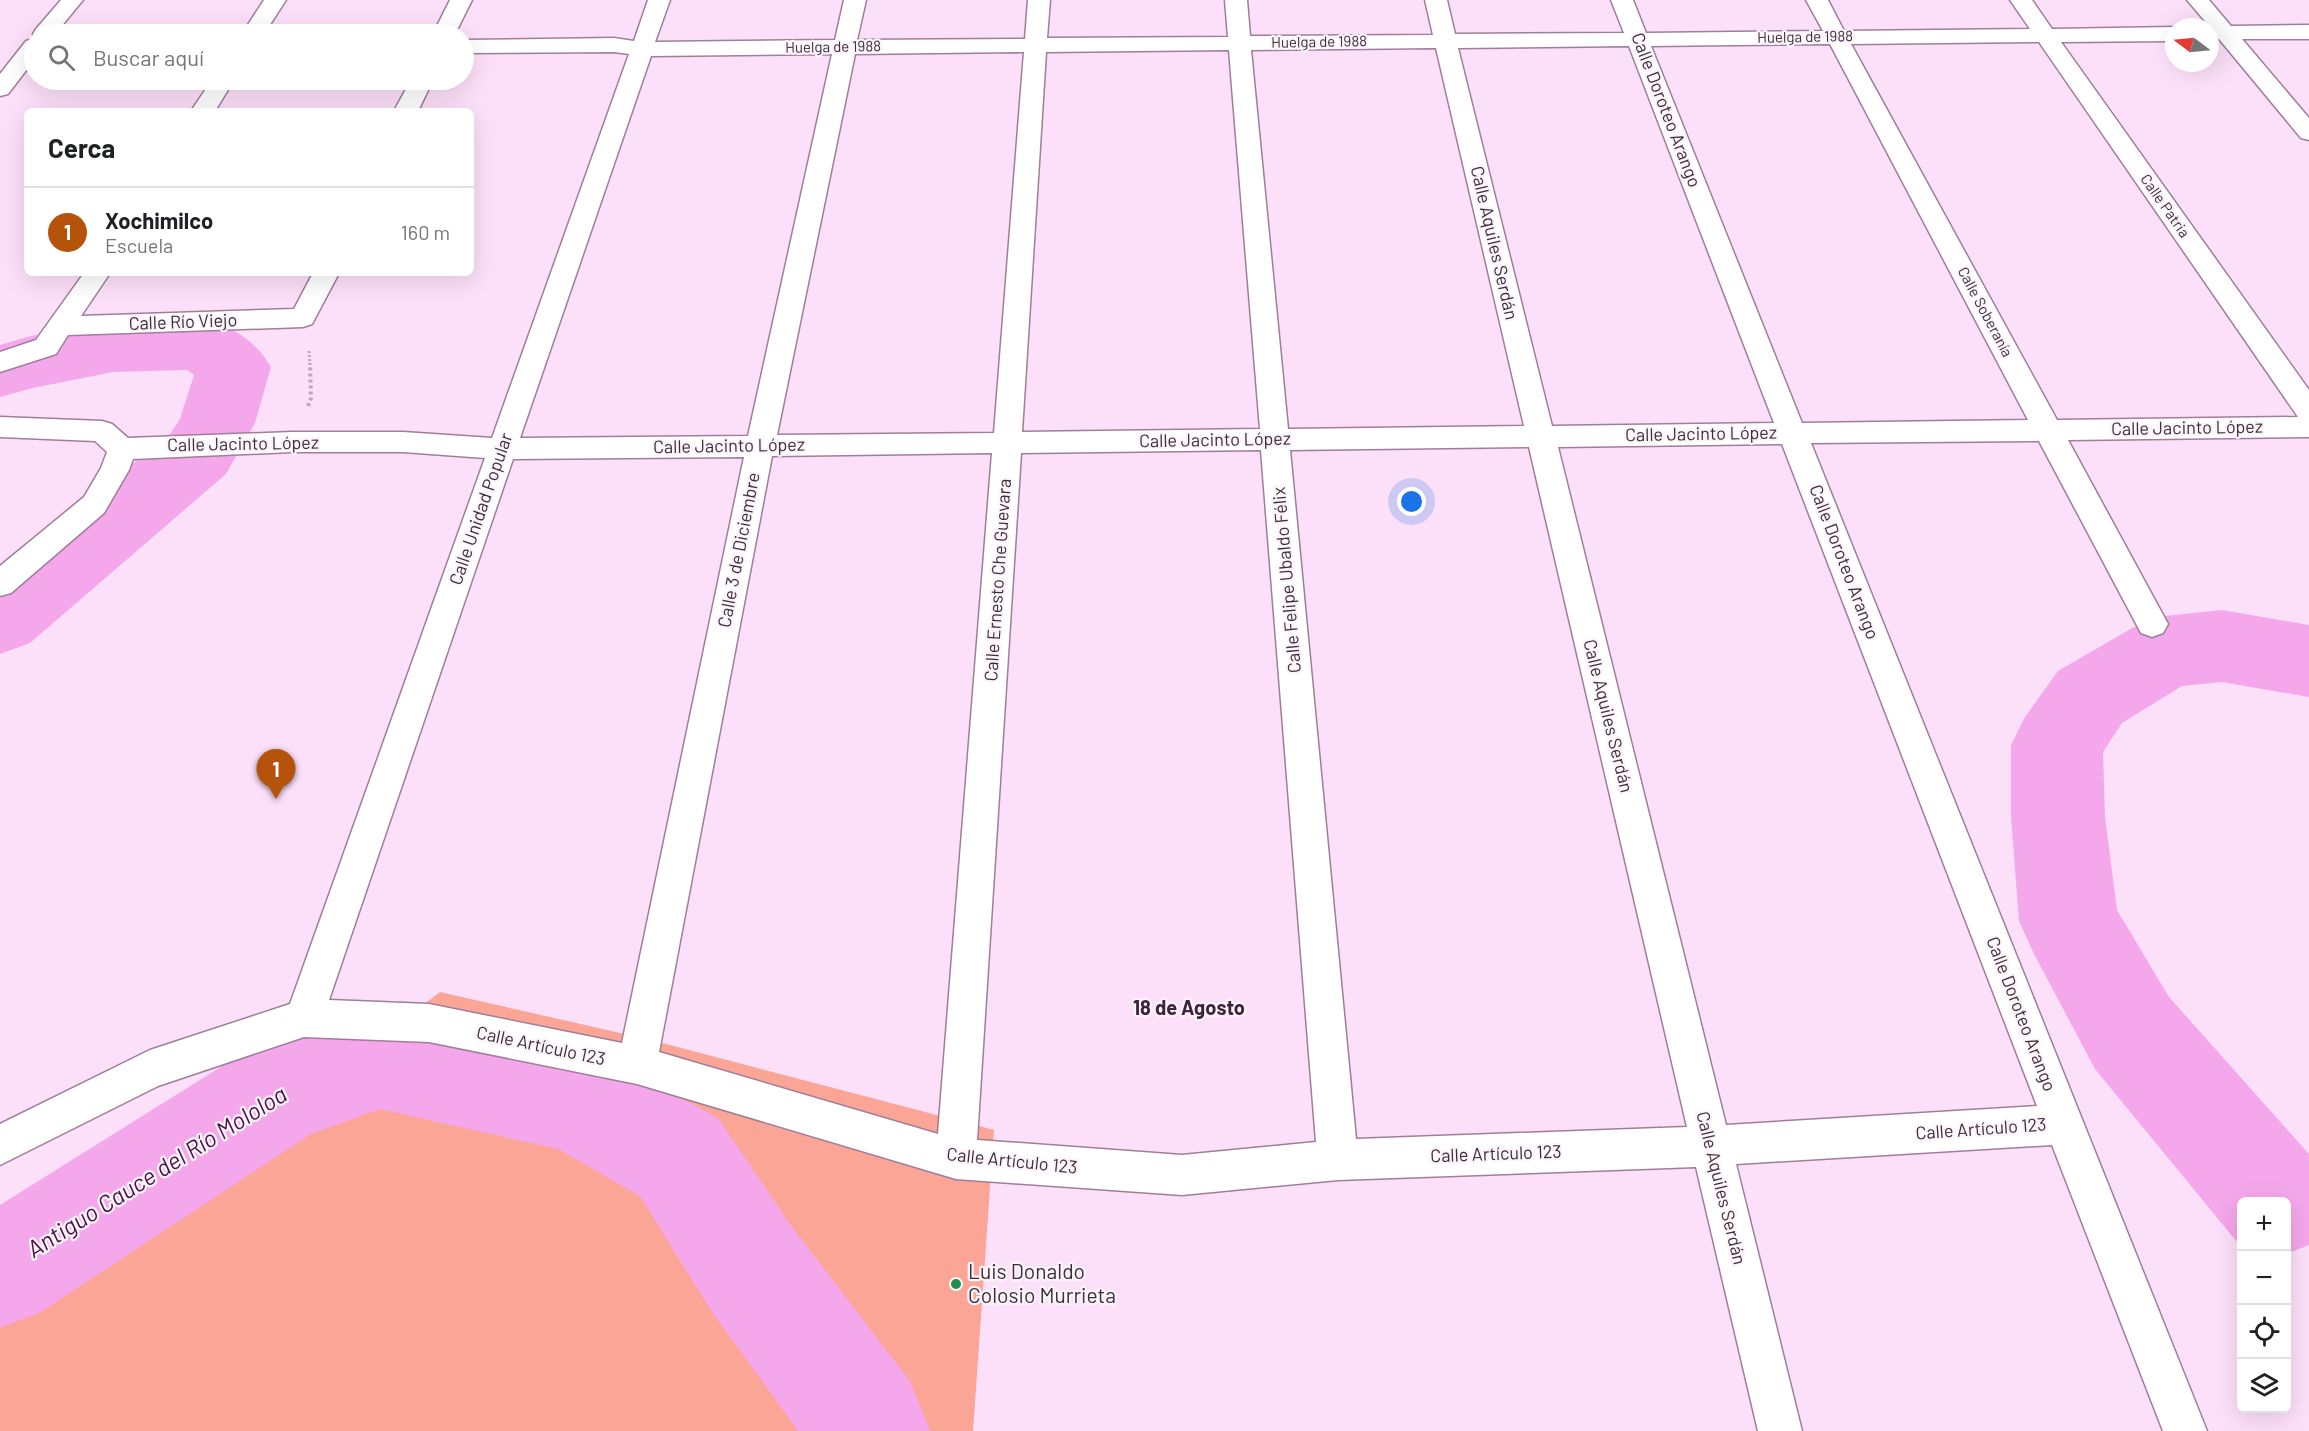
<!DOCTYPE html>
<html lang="es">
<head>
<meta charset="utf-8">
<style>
	body { margin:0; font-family:Barlow,sans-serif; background:#f6f6f6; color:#202124 }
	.controls { position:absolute; right:18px; bottom:18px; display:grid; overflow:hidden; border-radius:9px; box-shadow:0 6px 24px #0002 }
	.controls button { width:54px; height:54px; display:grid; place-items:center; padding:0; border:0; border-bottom:2px solid #e0e0e0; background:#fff; color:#202124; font:30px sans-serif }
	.compass { position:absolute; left:2165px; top:18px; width:54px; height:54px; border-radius:50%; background:#fff; box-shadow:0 6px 24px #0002; rotate:286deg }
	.you { position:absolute; left:1412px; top:502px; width:21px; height:21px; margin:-15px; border:4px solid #fff; border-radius:50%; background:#1a73e8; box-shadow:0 0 0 9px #1a73e833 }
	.badge { display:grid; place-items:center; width:39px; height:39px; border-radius:50%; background:#b45309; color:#fff; font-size:20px; font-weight:700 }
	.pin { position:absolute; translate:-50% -50px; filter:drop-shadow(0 2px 3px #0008) }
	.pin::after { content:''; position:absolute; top:32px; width:21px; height:18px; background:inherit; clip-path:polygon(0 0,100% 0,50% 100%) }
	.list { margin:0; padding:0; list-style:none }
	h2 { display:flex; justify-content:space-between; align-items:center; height:78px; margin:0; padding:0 24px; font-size:26px }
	h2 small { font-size:20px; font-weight:400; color:#757577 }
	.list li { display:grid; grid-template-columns:39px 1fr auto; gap:18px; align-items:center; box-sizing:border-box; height:90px; padding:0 24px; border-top:2px solid #e0e0e0 }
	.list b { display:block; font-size:22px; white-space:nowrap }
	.list p { margin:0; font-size:20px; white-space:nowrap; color:#757577 }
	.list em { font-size:20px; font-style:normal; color:#757577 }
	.icon { flex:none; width:33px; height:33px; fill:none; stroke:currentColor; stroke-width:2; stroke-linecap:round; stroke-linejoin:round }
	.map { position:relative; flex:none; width:2309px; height:1431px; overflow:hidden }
	.search { position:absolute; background:#fff; box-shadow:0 6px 24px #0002; left:24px; top:24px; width:450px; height:66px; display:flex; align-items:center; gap:15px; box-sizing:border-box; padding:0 21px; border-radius:33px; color:#757577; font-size:22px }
	.panel { position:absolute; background:#fff; box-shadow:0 6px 24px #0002; left:24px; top:108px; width:450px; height:168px; border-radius:9px }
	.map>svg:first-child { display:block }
	.green { fill:#faa596 }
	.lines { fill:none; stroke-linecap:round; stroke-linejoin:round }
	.river { fill:#f5a7ec; fill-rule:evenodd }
	.minor-casing { stroke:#9f7e9a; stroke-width:3 }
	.path-far1 { stroke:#bfa7bb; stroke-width:3; stroke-dasharray:2 2; stroke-linecap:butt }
	.path { stroke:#bfa7bb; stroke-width:4; stroke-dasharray:3 3; stroke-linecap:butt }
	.minor { fill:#fff; fill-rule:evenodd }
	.poi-dot { fill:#20904a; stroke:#fbf4fa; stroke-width:2 }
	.labels { text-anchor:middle; stroke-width:4.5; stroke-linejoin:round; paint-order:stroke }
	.far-street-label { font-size:15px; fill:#3c2e3a; stroke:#fbf4fa }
	.street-label { font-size:18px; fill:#3c2e3a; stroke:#fbf4fa }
	.neighbourhood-label { font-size:20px; font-weight:bold; fill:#3f233c; stroke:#fbf4fa }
	.near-poi-label { font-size:21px; fill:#3c2e3a; stroke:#fbf4fa; text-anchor:start }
	.near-water-label { font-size:24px; font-style:italic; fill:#4c1148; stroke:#fbf4fa }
</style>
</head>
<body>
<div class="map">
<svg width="2309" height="1431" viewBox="0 0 2309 1431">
	<rect width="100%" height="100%" fill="#fcdff8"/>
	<polygon class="green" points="440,992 651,1040 994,1130 973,1431 0,1431 0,1320 261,1128"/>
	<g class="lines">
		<g class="river">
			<path d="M 203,319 C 234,328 254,339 271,367 L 255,423 L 226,474 L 30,643 L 0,654 L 0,570 L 170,434 L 180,419 L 194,375 L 187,370 L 113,372 L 33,388 L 0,397 L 0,345 L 31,336 L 113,322 Z"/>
			<polygon points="2222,610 2309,625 2309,697 2222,682 2182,686 2122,723 2103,752 2105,817 2117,910 2169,997 2309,1154 2309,1245 2286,1254 2286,1202 2242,1202 2242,1243 2237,1242 2095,1069 2034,954 2019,921 2011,817 2011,745 2025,717 2058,671 2134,627 2165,616"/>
			<polygon points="380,1005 575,1045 613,1061 718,1118 792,1227 910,1381 930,1431 798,1431 710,1309 640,1196 558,1149 380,1109 311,1134 41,1312 0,1328 0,1205 243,1053 281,1038"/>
		</g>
		<defs>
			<g id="minor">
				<polygon points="61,0 83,0 55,34 34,36 33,34 36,29"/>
				<polygon points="264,0 286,0 264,34 242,34"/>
				<polygon points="450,0 472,0 455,34 433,34"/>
				<path d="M 648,0 L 670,0 L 655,42 L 835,40 L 844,0 L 866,0 L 857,40 L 1025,39 L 1028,0 L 1050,0 L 1047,38 L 1228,37 L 1225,0 L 1247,0 L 1250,36 L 1433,35 L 1425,0 L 1447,0 L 1455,34 L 1624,33 L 1611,0 L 1633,0 L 1646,33 L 1823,31 L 1806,0 L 1828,0 L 1844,31 L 2030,29 L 2010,0 L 2032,0 L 2052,29 L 2174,27 L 2174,41 L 2061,42 L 2309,390 L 2309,437 L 2068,440 L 2168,624 L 2163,633 L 2152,637 L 2141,633 L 2039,441 L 1811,443 L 2207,1431 L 2163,1431 L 2052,1145 L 1736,1164 L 1802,1431 L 1758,1431 L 1696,1167 L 1338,1180 L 1182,1195 L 956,1179 L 637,1084 L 429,1042 L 304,1037 L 158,1086 L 0,1165 L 0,1124 L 150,1050 L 290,1004 L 485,458 L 403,452 L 292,452 L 133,459 L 129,470 L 104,513 L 11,593 L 0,596 L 0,566 L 84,497 L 101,468 L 107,452 L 95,441 L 0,437 L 0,417 L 102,421 L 112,424 L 128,438 L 292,432 L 403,432 L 492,438 L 629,54 L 614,52 L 464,53 L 464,40 L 614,38 L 634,41 ZM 2039,42 L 2298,417 L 2057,420 L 1851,44 ZM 1830,44 L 2028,420 L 1802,423 L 1651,46 ZM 1629,46 L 1774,423 L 1552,426 L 1458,48 ZM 1436,48 L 1524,426 L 1288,429 L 1251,50 ZM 1229,50 L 1260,429 L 1022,432 L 1046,52 ZM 1024,52 L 994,433 L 777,435 L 855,54 ZM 832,54 L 748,436 L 520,438 L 651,56 ZM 1782,444 L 2037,1106 L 1726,1125 L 1558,447 ZM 1529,447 L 1687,1127 L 1356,1139 L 1290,450 ZM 1261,450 L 1316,1142 L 1182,1155 L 977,1140 L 1021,453 ZM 992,453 L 938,1134 L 659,1052 L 772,456 ZM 744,457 L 622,1043 L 429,1004 L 329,1000 L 513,459 Z"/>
				<polygon points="2187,0 2209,0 2231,26 2309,25 2309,39 2242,39 2309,118 2309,140 2301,138 2219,39 2210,39 2210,27"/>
				<polygon points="34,39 34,60 8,94 0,96 0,74 26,41"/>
				<polygon points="212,80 234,80 215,111 191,111"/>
				<polygon points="411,80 433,80 418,111 394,111"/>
				<polygon points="84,273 110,273 81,316 294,309 313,273 339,273 312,324 303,327 68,335 56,354 0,372 0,352 36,340"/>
			</g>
		</defs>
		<use href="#minor" class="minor-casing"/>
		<polyline class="path-far1" points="309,351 310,366"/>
		<polyline class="path" points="308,406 311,398 310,364"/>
		<use href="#minor" class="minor"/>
	</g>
	<circle class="poi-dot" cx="956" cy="1284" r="6"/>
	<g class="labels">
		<g class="far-street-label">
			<text transform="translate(1805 37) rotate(-1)" y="5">Huelga de 1988</text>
			<text transform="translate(1319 42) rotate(-1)" y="5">Huelga de 1988</text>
			<text transform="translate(833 47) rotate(-1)" y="5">Huelga de 1988</text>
			<text transform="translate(2165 206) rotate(55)" y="5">Calle Patria</text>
			<text transform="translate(1985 312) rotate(62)" y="5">Calle Soberanía</text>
		</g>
		<g class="street-label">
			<text transform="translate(1666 110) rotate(69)" y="6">Calle Doroteo Arango</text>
			<text transform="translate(1494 243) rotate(77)" y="6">Calle Aquiles Serdán</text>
			<text transform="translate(183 322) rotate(-2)" y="6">Calle Río Viejo</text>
			<text transform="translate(2187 428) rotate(-1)" y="6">Calle Jacinto López</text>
			<text transform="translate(1701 434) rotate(-1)" y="6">Calle Jacinto López</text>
			<text transform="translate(1215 440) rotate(-1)" y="6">Calle Jacinto López</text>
			<text transform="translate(243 444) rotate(-1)" y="6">Calle Jacinto López</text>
			<text transform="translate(729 446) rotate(-1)" y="6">Calle Jacinto López</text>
			<text transform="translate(481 509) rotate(-71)" y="6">Calle Unidad Popular</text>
			<text transform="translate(739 550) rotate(-79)" y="6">Calle 3 de Diciembre</text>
			<text transform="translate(1844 562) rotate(69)" y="6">Calle Doroteo Arango</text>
			<text transform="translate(998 580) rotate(-86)" y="6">Calle Ernesto Che Guevara</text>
			<text transform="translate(1287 580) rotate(-95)" y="6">Calle Felipe Ubaldo Félix</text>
			<text transform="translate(1608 716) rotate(76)" y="6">Calle Aquiles Serdán</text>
			<text transform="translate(2021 1014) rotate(69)" y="6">Calle Doroteo Arango</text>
			<text transform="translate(541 1046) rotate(12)" y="6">Calle Artículo 123</text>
			<text transform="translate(1981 1129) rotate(-4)" y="6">Calle Artículo 123</text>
			<text transform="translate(1496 1154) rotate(-2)" y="6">Calle Artículo 123</text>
			<text transform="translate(1012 1161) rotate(6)" y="6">Calle Artículo 123</text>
			<text transform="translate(1721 1188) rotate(76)" y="6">Calle Aquiles Serdán</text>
		</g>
		<g class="neighbourhood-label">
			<text x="1189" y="1015">18 de Agosto</text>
		</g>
		<g class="near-poi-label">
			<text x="968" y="1279">Luis Donaldo<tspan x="968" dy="24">Colosio Murrieta</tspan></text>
		</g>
		<g class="near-water-label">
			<text transform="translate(157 1172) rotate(-32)" y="8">Antiguo Cauce del Río Mololoa</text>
		</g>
	</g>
</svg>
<div class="controls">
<button>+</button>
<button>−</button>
<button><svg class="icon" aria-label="locate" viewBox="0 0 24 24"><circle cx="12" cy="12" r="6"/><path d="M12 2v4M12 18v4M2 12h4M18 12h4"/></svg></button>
<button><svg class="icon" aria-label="layers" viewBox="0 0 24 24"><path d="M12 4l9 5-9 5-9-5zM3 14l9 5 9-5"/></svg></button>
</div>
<svg class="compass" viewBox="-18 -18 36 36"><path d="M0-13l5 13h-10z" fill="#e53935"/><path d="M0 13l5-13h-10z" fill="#757577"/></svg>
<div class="you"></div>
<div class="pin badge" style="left:276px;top:799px">1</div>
<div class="search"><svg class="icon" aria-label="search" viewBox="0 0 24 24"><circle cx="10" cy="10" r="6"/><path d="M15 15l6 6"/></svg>Buscar aquí</div>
<section class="panel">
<h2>Cerca<small></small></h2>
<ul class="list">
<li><span class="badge">1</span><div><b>Xochimilco</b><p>Escuela</p></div><em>160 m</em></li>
</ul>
</section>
</div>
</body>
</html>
